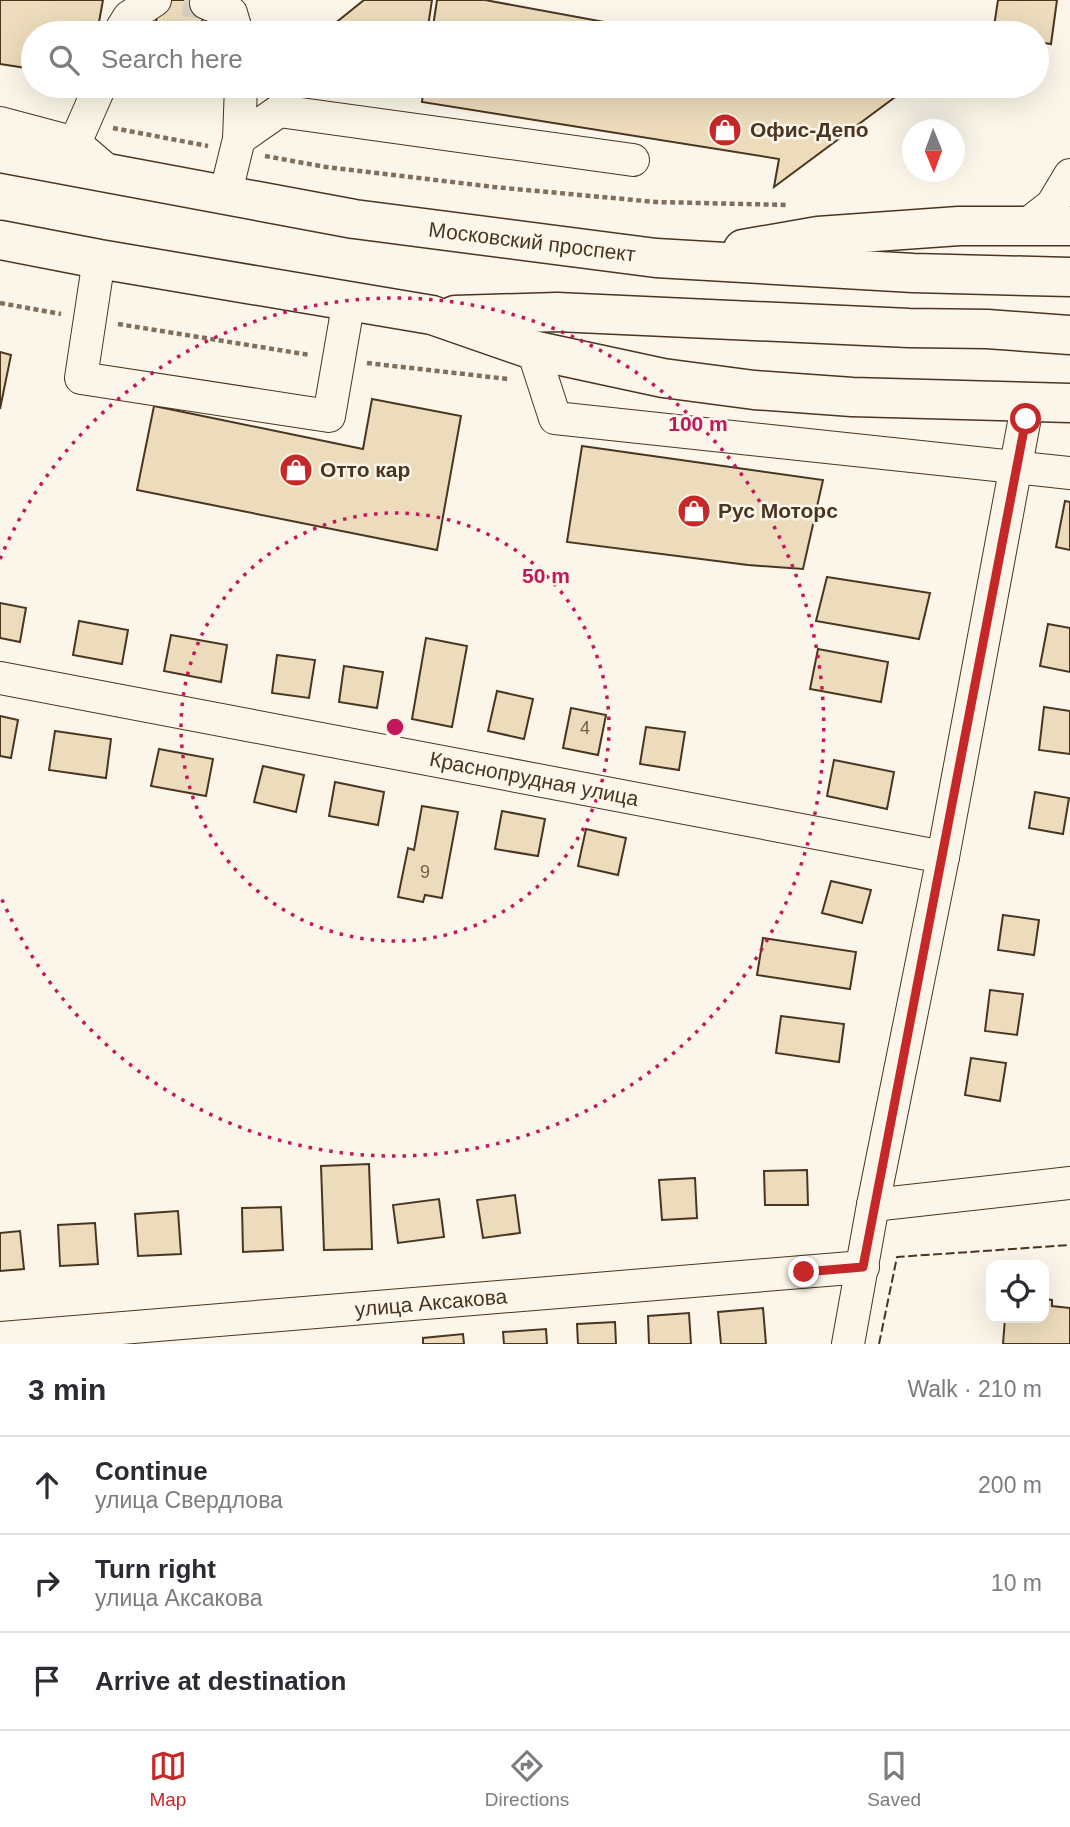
<!DOCTYPE html>
<html lang="en">
<head>
<meta charset="utf-8">
<style>
	body { margin:0; font-family:Arial,sans-serif; background:#f2f2f3; color:#2b2b33 }
	.controls { position:absolute; right:21px; bottom:21px; display:grid; overflow:hidden; border-radius:14px; box-shadow:0 7px 28px #0002 }
	.controls button { width:63px; height:63px; display:grid; place-items:center; padding:0; border:0; border-bottom:2px solid #e1e1e2; background:#fff; color:#2b2b33; font:35px sans-serif }
	.compass { position:absolute; left:902px; top:119px; width:63px; height:63px; border-radius:50%; background:#fff; box-shadow:0 7px 28px #0002; rotate:179deg }
	.stop { position:absolute; width:21px; height:21px; margin:-16px; border:5px solid #c62828; border-radius:50%; background:#fff }
	.stop.end { background:#c62828; border-color:#fff; box-shadow:0 2px 7px #0008 }
	.list { margin:0; padding:0; list-style:none }
	h2 { display:flex; justify-content:space-between; align-items:center; height:91px; margin:0; padding:0 28px; font-size:30px }
	h2 small { font-size:23px; font-weight:400; color:#7c7c81 }
	.list li { display:grid; grid-template-columns:46px 1fr auto; gap:21px; align-items:center; box-sizing:border-box; height:98px; padding:0 28px; border-top:2px solid #e1e1e2 }
	.list b { display:block; font-size:26px; white-space:nowrap }
	.list p { margin:0; font-size:23px; white-space:nowrap; color:#7c7c81 }
	.list em { font-size:23px; font-style:normal; color:#7c7c81 }
	.icon { flex:none; width:38px; height:38px; fill:none; stroke:currentColor; stroke-width:2; stroke-linecap:round; stroke-linejoin:round }
	.map { position:relative; flex:none; width:1070px; height:1344px; overflow:hidden }
	.search { position:absolute; background:#fff; box-shadow:0 7px 28px #0002; left:21px; right:21px; top:21px; height:77px; display:flex; align-items:center; gap:18px; box-sizing:border-box; padding:0 24px; border-radius:38px; color:#7c7c81; font-size:26px }
	.sheet { height:385px; background:#fff }
	nav { display:flex; justify-content:space-around; align-items:center; box-sizing:border-box; height:98px; border-top:2px solid #e1e1e2; background:#fff; font-size:19px; color:#7c7c81 }
	nav a { display:grid; justify-items:center; gap:4px }
	nav .on { color:#c62828 }
	.map>svg:first-child { display:block }
	.building { fill:#ecdcbc; stroke:#4a3520; stroke-width:2 }
	.lines { fill:none; stroke-linecap:round; stroke-linejoin:round }
	.minor-tunnel { stroke:#d8cfc1; stroke-width:32; stroke-dasharray:32 16; stroke-linecap:butt }
	.minor-casing { stroke:#4a3520; stroke-width:34 }
	.major-casing { stroke:#4a3520; stroke-width:41 }
	.path { stroke:#7f6f5c; stroke-width:4.5; stroke-dasharray:5 3.5; stroke-linecap:butt }
	.minor { stroke:#fbf6e9; stroke-width:32 }
	.major { stroke:#fbf6e9; stroke-width:38 }
	.fence { stroke:#4a3520; stroke-width:2; stroke-dasharray:9 3.5; stroke-linecap:butt }
	.route { stroke:#c62828; stroke-width:9 }
	.ring { fill:none; stroke:#c2185b; stroke-width:3.5; stroke-dasharray:3.5 7 }
	.labels { text-anchor:middle; stroke-width:5; stroke-linejoin:round; paint-order:stroke }
	.number-label { font-size:18px; fill:#725f47 }
	.poi-label { font-size:21px; font-weight:bold; fill:#4a3520; stroke:#fbf6e9; text-anchor:start }
	.street-label { font-size:21px; fill:#4a3520; stroke:#fbf6e9 }
	.centre { fill:#c2185b; stroke:#fbf6e9; stroke-width:3.5 }
	.ring-label { font-size:21px; text-anchor:middle; font-weight:bold; fill:#c2185b; stroke:#fbf6e9; stroke-width:5; stroke-linejoin:round; paint-order:stroke }
</style>
</head>
<body>
<div class="map">
<svg width="1070" height="1344" viewBox="0 0 1070 1344">
	<rect width="100%" height="100%" fill="#fbf6e9"/>
	<g class="building">
		<polygon points="0,0 103,0 97,33 33,33 33,69 0,64"/>
		<polygon points="160,0 206,0 200,33 154,33"/>
		<polygon points="364,0 432,0 427,33 323,33"/>
		<polygon points="437,0 485,0 664,33 432,33"/>
		<polygon points="998,0 1057,0 1051,44 1037,42 1037,33 993,33"/>
		<polygon points="358,86 419,86 417,97"/>
		<polygon points="424,86 910,86 774,187 779,159 422,102"/>
		<polygon points="0,352 11,355 0,409"/>
		<polygon points="372,399 461,416 437,550 137,490 154,406 363,449"/>
		<polygon points="582,446 823,480 803,569 748,565 567,542"/>
		<polygon points="1065,501 1070,502 1070,550 1056,547"/>
		<polygon points="827,577 930,593 919,639 816,621"/>
		<polygon points="0,603 26,608 20,642 0,638"/>
		<polygon points="79,621 128,630 122,664 73,655"/>
		<polygon points="1048,624 1070,628 1070,672 1040,666"/>
		<polygon points="171,635 227,645 221,682 164,671"/>
		<polygon points="426,638 467,646 452,727 412,719"/>
		<polygon points="818,649 888,662 881,702 810,689"/>
		<polygon points="277,655 315,660 309,698 272,693"/>
		<polygon points="344,666 383,672 377,708 339,702"/>
		<polygon points="497,691 533,699 524,739 488,731"/>
		<polygon points="1044,707 1070,711 1070,754 1039,750"/>
		<polygon points="571,708 606,715 598,755 563,748"/>
		<polygon points="0,716 18,720 11,758 0,756"/>
		<polygon points="646,727 685,732 679,770 640,764"/>
		<polygon points="55,731 111,739 106,778 49,770"/>
		<polygon points="159,749 213,759 206,796 151,786"/>
		<polygon points="834,760 894,772 887,809 827,796"/>
		<polygon points="263,766 304,775 296,812 254,802"/>
		<polygon points="335,782 384,792 378,825 329,816"/>
		<polygon points="1035,792 1069,798 1063,834 1029,828"/>
		<polygon points="422,806 458,812 442,898 425,895 423,902 398,897 408,848 414,850"/>
		<polygon points="502,811 545,819 538,856 495,849"/>
		<polygon points="586,829 626,838 618,875 578,866"/>
		<polygon points="831,881 871,890 862,923 822,913"/>
		<polygon points="1003,915 1039,920 1034,955 998,950"/>
		<polygon points="763,938 856,952 850,989 757,975"/>
		<polygon points="990,990 1023,994 1017,1035 985,1031"/>
		<polygon points="781,1016 844,1024 839,1062 776,1053"/>
		<polygon points="971,1058 1006,1063 1000,1101 965,1095"/>
		<polygon points="369,1164 372,1249 324,1250 321,1166"/>
		<polygon points="807,1170 808,1205 765,1205 764,1171"/>
		<polygon points="695,1178 697,1218 662,1220 659,1180"/>
		<polygon points="515,1195 520,1233 483,1238 477,1200"/>
		<polygon points="439,1199 444,1237 398,1243 393,1205"/>
		<polygon points="281,1207 283,1250 243,1252 242,1208"/>
		<polygon points="178,1211 181,1254 138,1256 135,1214"/>
		<polygon points="95,1223 98,1264 60,1266 58,1225"/>
		<polygon points="20,1231 24,1269 0,1271 0,1233"/>
		<polygon points="1044,1299 1052,1300 1052,1306 1070,1308 1070,1344 1003,1344 1005,1318 1044,1318"/>
		<polygon points="763,1308 766,1344 721,1344 718,1312"/>
		<polygon points="689,1313 691,1344 649,1344 648,1316"/>
		<polygon points="615,1322 616,1344 578,1344 577,1324"/>
		<polygon points="546,1329 547,1344 504,1344 503,1332"/>
		<polygon points="463,1334 464,1344 423,1344 423,1338"/>
	</g>
	<g class="lines">
		<polyline class="minor-tunnel" points="184,0 206,3"/>
		<defs>
			<g id="minor">
				<polyline points="206,3 231,13 237,33"/>
				<polyline points="119,33 129,17 155,0"/>
				<polyline points="0,123 75,143 111,174"/>
				<polyline points="239,139 241,86"/>
				<polyline points="75,143 100,86"/>
				<polyline points="225,196 239,139 279,111 633,160"/>
				<polyline points="1025,226 1052,205 1070,175"/>
				<polyline points="99,259 81,378 329,416 349,300"/>
				<polyline points="533,350 555,418 1070,473"/>
				<polyline points="0,678 943,857"/>
				<polyline points="873,1205 1070,1183"/>
				<polyline points="0,1338 863,1267"/>
				<polyline points="848,1344 873,1205 943,857 1028,401"/>
			</g>
			<g id="major">
				<polyline points="0,153 354,219 656,258 913,273 1070,277"/>
				<polyline points="0,240 99,259 432,315 533,350 663,378 754,390 852,397 1070,403"/>
				<polyline points="743,249 818,236 959,226 1070,226"/>
				<polyline points="455,315 557,312 909,328 987,329 1070,335"/>
			</g>
		</defs>
		<use href="#minor" class="minor-casing"/>
		<use href="#major" class="major-casing"/>
		<g class="path">
			<polyline points="113,128 208,146"/>
			<polyline points="265,156 326,167 494,187 656,202 789,205"/>
			<polyline points="0,303 61,314"/>
			<polyline points="118,324 310,355"/>
			<polyline points="367,363 508,379"/>
		</g>
		<use href="#minor" class="minor"/>
		<use href="#major" class="major"/>
		<polyline class="fence" points="879,1344 897,1257 1070,1245"/>
	</g>
	<g class="lines">
		<polyline class="route" points="804,1272 863,1267 1026,419"/>
	</g>
	<g class="ring">
		<circle cx="395" cy="727" r="214"/>
		<path d="M0 559A429 429 0 1 1 0 895"/>
	</g>
	<defs>
		<symbol id="shop-disc" viewBox="-11 -11 22 22"><circle r="9.5" fill="#c62828" stroke="#fbf6e9"/><path d="M-5-2.5h2.3a2.7 3.5 0 0 1 5.4 0H5L5.5 6h-11ZM-1.5-2.5h3a1.5 2.3 0 0 0-3 0Z" fill="#fff"/></symbol>
	</defs>
	<g fill-rule="evenodd">
		<use href="#shop-disc" x="706" y="111" width="38" height="38"/>
		<use href="#shop-disc" x="277" y="451" width="38" height="38"/>
		<use href="#shop-disc" x="675" y="492" width="38" height="38"/>
	</g>
	<g class="labels">
		<g class="number-label">
			<text x="585" y="734">4</text>
			<text x="425" y="878">9</text>
		</g>
		<g class="poi-label">
			<text x="750" y="137">Офис-Депо</text>
			<text x="320" y="477">Отто кар</text>
			<text x="718" y="518">Рус Моторс</text>
		</g>
		<g class="street-label">
			<text transform="translate(532 242) rotate(7)" y="7">Московский проспект</text>
			<text transform="translate(534 779) rotate(11)" y="7">Краснопрудная улица</text>
			<text transform="translate(431 1303) rotate(-5)" y="7">улица Аксакова</text>
		</g>
	</g>
	<circle cx="395" cy="727" r="10" class="centre"/>
	<g class="ring-label">
		<text x="698" y="431">100 m</text>
		<text x="546" y="583">50 m</text>
	</g>
</svg>
<div class="controls">
<button><svg class="icon" aria-label="locate" viewBox="0 0 24 24"><circle cx="12" cy="12" r="6"/><path d="M12 2v4M12 18v4M2 12h4M18 12h4"/></svg></button>
</div>
<svg class="compass" viewBox="-18 -18 36 36"><path d="M0-13l5 13h-10z" fill="#e53935"/><path d="M0 13l5-13h-10z" fill="#7c7c81"/></svg>
<div class="stop" style="left:1026px;top:419px"></div>
<div class="stop end" style="left:804px;top:1272px"></div>
<div class="search"><svg class="icon" aria-label="search" viewBox="0 0 24 24"><circle cx="10" cy="10" r="6"/><path d="M15 15l6 6"/></svg>Search here</div>
</div>
<section class="sheet">
<h2>3 min<small>Walk · 210 m</small></h2>
<ul class="list">
<li><svg class="icon" aria-label="ahead" viewBox="0 0 24 24"><path d="M12 20V5M6 11l6-6 6 6"/></svg><div><b>Continue</b><p>улица Свердлова</p></div><em>200 m</em></li>
<li><svg class="icon" aria-label="right" viewBox="0 0 24 24"><path d="M7 20v-9h11M14 6l5 5-5 5"/></svg><div><b>Turn right</b><p>улица Аксакова</p></div><em>10 m</em></li>
<li><svg class="icon" aria-label="arrive" viewBox="0 0 24 24"><path d="M6 21V4h12l-3 4 3 4H6"/></svg><div><b>Arrive at destination</b></div></li>
</ul>
</section>
<nav>
<a class="on"><svg class="icon" aria-label="map" viewBox="0 0 24 24"><path d="M3 6l6-2 6 2 6-2v14l-6 2-6-2-6 2zM9 4v14M15 6v14"/></svg>Map</a>
<a><svg class="icon" aria-label="directions" viewBox="0 0 24 24"><path d="M12 3l9 9-9 9-9-9zM9 14v-3h6M13 9l2 2-2 2"/></svg>Directions</a>
<a><svg class="icon" aria-label="saved" viewBox="0 0 24 24"><path d="M7 4h10v16l-5-4-5 4z"/></svg>Saved</a>
</nav>
</body>
</html>
